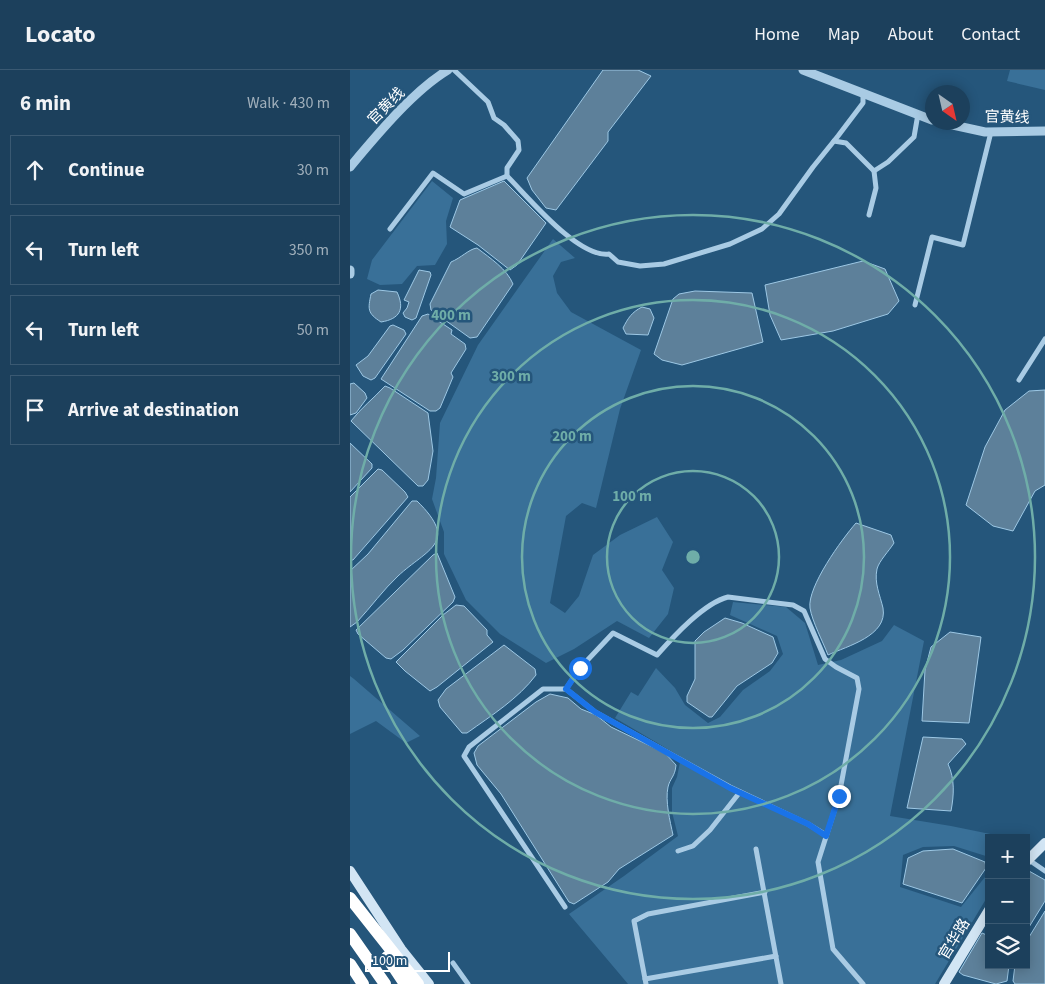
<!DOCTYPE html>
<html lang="en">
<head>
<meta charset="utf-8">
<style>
	body { margin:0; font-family:"Source Sans 3","Noto Sans SC",sans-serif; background:#254762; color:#f1f3f6 }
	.controls { position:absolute; right:15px; bottom:15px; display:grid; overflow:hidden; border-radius:0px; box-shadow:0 2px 12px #0003 }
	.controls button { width:45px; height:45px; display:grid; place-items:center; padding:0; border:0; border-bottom:1px solid #3a5972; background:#1c405c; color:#f1f3f6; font:25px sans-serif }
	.compass { position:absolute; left:575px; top:15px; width:45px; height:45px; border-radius:50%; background:#1c405c; box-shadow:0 2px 12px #0003; rotate:146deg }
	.scale { position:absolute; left:15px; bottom:12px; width:85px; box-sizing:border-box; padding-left:5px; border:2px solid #fff; border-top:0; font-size:14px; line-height:18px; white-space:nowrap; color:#fff; -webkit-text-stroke:4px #25567b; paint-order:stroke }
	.stop { position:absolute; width:15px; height:15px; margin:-11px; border:4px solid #1a73e8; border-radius:50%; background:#fff }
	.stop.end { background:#1a73e8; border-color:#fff; box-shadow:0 1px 5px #0008 }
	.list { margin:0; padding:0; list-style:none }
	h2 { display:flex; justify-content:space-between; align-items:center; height:65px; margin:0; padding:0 20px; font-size:21px }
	h2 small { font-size:16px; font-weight:400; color:#a0afbb }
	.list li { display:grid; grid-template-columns:32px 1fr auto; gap:15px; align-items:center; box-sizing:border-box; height:70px; margin:0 10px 10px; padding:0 10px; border:1px solid #3a5972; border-radius:0px }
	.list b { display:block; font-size:19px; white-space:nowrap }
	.list em { font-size:16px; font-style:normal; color:#a0afbb }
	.icon { flex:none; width:28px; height:28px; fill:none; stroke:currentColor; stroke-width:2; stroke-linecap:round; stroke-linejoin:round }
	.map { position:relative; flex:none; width:695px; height:914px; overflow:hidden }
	header { display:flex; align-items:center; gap:30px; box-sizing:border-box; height:70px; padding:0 25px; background:#1c405c; border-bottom:1px solid #3a5972 }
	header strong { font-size:24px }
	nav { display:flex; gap:28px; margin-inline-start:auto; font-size:18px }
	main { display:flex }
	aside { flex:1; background:#1c405c }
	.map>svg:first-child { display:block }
	.green { fill:#397098 }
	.water { fill:#5d809a; stroke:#9dc8e5 }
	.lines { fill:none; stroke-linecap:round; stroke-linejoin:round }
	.minor { stroke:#a9cbe4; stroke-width:5 }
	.tertiary { stroke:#a9cbe4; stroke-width:9 }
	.secondary { stroke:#d2e5f4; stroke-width:10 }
	.motorway { stroke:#fff; stroke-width:12 }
	.route { stroke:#1a73e8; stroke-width:6 }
	.ring { fill:none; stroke:#6fada8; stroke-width:2.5 }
	.labels { text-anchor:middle; stroke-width:5; stroke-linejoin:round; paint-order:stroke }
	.street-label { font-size:15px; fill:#fff; stroke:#25567b }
	.centre { fill:#6fada8; stroke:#25567b; stroke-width:2.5 }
	.ring-label { font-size:15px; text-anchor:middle; font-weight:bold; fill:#6fada8; stroke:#25567b; stroke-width:5; stroke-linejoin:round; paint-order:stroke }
</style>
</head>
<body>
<header>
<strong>Locato</strong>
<nav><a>Home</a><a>Map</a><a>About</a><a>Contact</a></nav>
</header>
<main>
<aside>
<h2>6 min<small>Walk · 430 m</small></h2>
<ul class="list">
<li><svg class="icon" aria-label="ahead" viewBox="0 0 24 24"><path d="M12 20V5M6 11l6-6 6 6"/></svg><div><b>Continue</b></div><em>30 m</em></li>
<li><svg class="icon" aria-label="left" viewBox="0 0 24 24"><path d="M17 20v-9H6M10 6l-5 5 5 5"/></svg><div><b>Turn left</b></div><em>350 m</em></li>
<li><svg class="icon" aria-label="left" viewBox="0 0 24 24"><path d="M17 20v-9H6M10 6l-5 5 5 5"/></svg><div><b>Turn left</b></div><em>50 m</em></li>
<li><svg class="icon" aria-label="arrive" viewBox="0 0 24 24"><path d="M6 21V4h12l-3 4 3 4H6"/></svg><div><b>Arrive at destination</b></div></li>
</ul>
</aside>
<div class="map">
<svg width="695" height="914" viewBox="0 0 695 914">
	<rect width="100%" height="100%" fill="#25567b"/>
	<g class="green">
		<polygon points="660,0 695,0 695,20 657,11"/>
		<polygon points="82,111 103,128 96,151 97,174 85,195 67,196 52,214 30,215 17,209 22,190"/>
		<polygon points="203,169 225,188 211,192 203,206 207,223 221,242 291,280 270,339 246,438 232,433 216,446 200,533 215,543 229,526 243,485 270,465 307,447 323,472 312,500 324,518 318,544 299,568 267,551 224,579 196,593 150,564 116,530 94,484 94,462 82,429 86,408 90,353 128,275"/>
		<polygon points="383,532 436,537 455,553 468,595 491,590 532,571 544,555 574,571 540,746 601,756 655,767 639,768 639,787 604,776 573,777 553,785 550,817 611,837 639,802 639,824 585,914 278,914 219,844 274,806 328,766 322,742 322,718 327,707 331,687 265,648 281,622 288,626 306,598 325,618 335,635 358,653 370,647 393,620 420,601 433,584 427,566 380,545"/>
		<polygon points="0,606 4,609 70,666 56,673 26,651 0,664"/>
	</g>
	<g class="water">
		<polygon points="253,0 288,0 301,6 258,62 258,71 206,140 196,138 182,120 177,108"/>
		<polygon points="154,111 196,153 167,195 160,200 128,175 100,157 110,130"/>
		<path d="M 127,178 C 140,188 157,199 163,214 L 127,267 L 120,268 L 81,240 L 80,234 L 101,192 C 111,188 119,179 127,178 Z"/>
		<polygon points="513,191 535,199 549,231 538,244 483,261 431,270 420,245 415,215"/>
		<polygon points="69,200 80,202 81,205 66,248 62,250 55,247 53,243 57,238 59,232 54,230"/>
		<path d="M 28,220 L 47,222 C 55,239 50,249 31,252 C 17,243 18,239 21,224 Z"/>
		<polygon points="345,221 402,223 413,272 332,295 312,290 304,284 323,229 329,224"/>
		<path d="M 292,237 L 300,239 L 304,248 L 298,265 L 276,264 L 273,258 C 278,248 282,242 292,237 Z"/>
		<polygon points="78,244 102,260 101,264 115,274 116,279 101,303 103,307 90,338 86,341 80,341 31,309 72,246"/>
		<polygon points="43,255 54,260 56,264 25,308 21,310 13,306 6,295 18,286 40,256"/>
		<polygon points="4,313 15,323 17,328 6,343 0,345 0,314"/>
		<path d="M 35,316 L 40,318 L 78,343 L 83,381 L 78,410 L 73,416 L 68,416 L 1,351 C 11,338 23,329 35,316 Z"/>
		<polygon points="695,320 695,415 685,421 663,461 643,456 616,435 635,377 655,340 679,321"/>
		<polygon points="0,373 22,394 22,398 0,422"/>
		<polygon points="28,399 32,400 55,422 58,427 3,490 0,490 0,427"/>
		<path d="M 62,431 L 67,431 C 110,473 77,479 48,506 C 33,520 21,537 7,552 L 0,557 L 0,501 L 18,484 Z"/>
		<path d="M 506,453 L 541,465 L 544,473 C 539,481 529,491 527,499 C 524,513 530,525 533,538 C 538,566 497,576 478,585 C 473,572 462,551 460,538 C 457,517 492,469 506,453 Z"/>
		<polygon points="87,483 105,527 103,532 53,580 41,589 36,588 8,564 6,560 83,485"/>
		<polygon points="106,535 114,536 137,560 137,565 143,572 87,617 80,621 55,601 46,592 93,545"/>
		<polygon points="375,548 392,553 423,567 428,583 422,593 387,616 362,647 359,647 337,632 337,626 345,609 345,571 354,562"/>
		<polygon points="600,562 631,567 619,653 572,651 575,600 581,577"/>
		<path d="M 154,575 L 185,599 L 186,605 C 168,629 142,645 117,663 L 112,663 L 90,637 L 88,630 L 96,619 Z"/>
		<path d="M 200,624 L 218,628 L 231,639 L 246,645 L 261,657 L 315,683 L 326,695 C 325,707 320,708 318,717 C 315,731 320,751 323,765 L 269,799 L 258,812 L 224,834 L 219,832 L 151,724 L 127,695 L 124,683 L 128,676 L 186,632 Z"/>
		<path d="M 573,667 L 612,669 L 616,674 L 598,694 C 605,709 604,725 601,741 L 557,738 Z"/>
		<polygon points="603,779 635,792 636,798 612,833 553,814 558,788 573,781"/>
		<polygon points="676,801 679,801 695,810 695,831 676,862"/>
		<polygon points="695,841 695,914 665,914 663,911 665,895 676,895 676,872"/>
		<polygon points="632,863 639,866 639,895 659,895 657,911 646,914 613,905 609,902"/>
	</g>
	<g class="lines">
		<g class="minor">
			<path d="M 104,0 L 138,32 L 144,48 L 154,55 L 168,71 L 169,80 L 157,98 L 157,106 C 179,128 228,188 259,184 L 268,192 L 290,196 L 314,194 L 380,174 L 412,159 L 429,144 L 463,97 L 488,66 L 513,33 L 513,23"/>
			<polyline points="484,71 496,73 524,101 538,92 564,67 568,44"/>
			<polyline points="519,145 526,118 524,101"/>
			<polyline points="40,159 83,103 114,124 157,106"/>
			<polyline points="565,235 582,167 613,175 641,62"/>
			<polyline points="669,310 695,269"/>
			<polyline points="216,619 245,642 270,656 380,717 458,754 476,765"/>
			<polyline points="406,779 431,914"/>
			<polyline points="328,781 343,776 360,760 390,722"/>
			<polyline points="679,790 695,801"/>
			<path d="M 215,837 L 114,686 L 119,677 L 193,619 L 216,619 L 230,598 L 263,563 L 307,585 C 324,566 354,533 378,527 L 443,535 L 454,541 L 475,589 L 486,597 L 507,608 L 509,619 L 489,726 L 468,792 L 483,879 L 513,914"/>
			<polyline points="103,893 118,914"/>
			<polyline points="295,909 426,886"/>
			<polyline points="296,914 284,851 298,844 415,822"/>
		</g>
		<g class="tertiary">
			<polyline points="453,0 582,50"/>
			<polyline points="589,52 635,62 695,61"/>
			<path d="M 0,97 C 26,66 63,21 98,0"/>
			<polyline points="0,200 0,204"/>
		</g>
		<g class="secondary">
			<polyline points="676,792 695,773"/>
			<polyline points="0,801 51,879 79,914"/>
			<polyline points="594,914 639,840"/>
		</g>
		<g class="motorway">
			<polyline points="0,828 68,914"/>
			<polyline points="0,864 35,914"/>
			<polyline points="37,887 55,914"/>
			<polyline points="0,894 13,914"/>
		</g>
	</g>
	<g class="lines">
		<polyline class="route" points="230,598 216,619 245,642 270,656 380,718 458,754 476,766 489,726"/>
	</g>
	<g class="ring">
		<circle cx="343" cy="487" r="86"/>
		<circle cx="343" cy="487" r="171"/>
		<circle cx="343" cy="487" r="257"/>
		<circle cx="343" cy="487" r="342"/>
	</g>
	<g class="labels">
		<g class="street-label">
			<text transform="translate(36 36) rotate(-45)" y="5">官黄线</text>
			<text transform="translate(657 47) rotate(1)" y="5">官黄线</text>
			<text transform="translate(604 869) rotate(-59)" y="5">官华路</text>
		</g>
	</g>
	<circle cx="343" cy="487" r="8" class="centre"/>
	<g class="ring-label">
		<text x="101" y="250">400 m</text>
		<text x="161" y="311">300 m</text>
		<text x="222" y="371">200 m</text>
		<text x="282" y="431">100 m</text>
	</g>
</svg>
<div class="controls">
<button>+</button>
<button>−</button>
<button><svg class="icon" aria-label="layers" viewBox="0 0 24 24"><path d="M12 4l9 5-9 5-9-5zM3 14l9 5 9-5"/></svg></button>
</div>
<svg class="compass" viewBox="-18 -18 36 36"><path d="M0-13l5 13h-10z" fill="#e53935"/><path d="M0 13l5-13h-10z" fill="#a0afbb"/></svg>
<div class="scale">100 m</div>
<div class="stop" style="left:230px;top:598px"></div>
<div class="stop end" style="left:489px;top:726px"></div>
</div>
</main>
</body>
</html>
